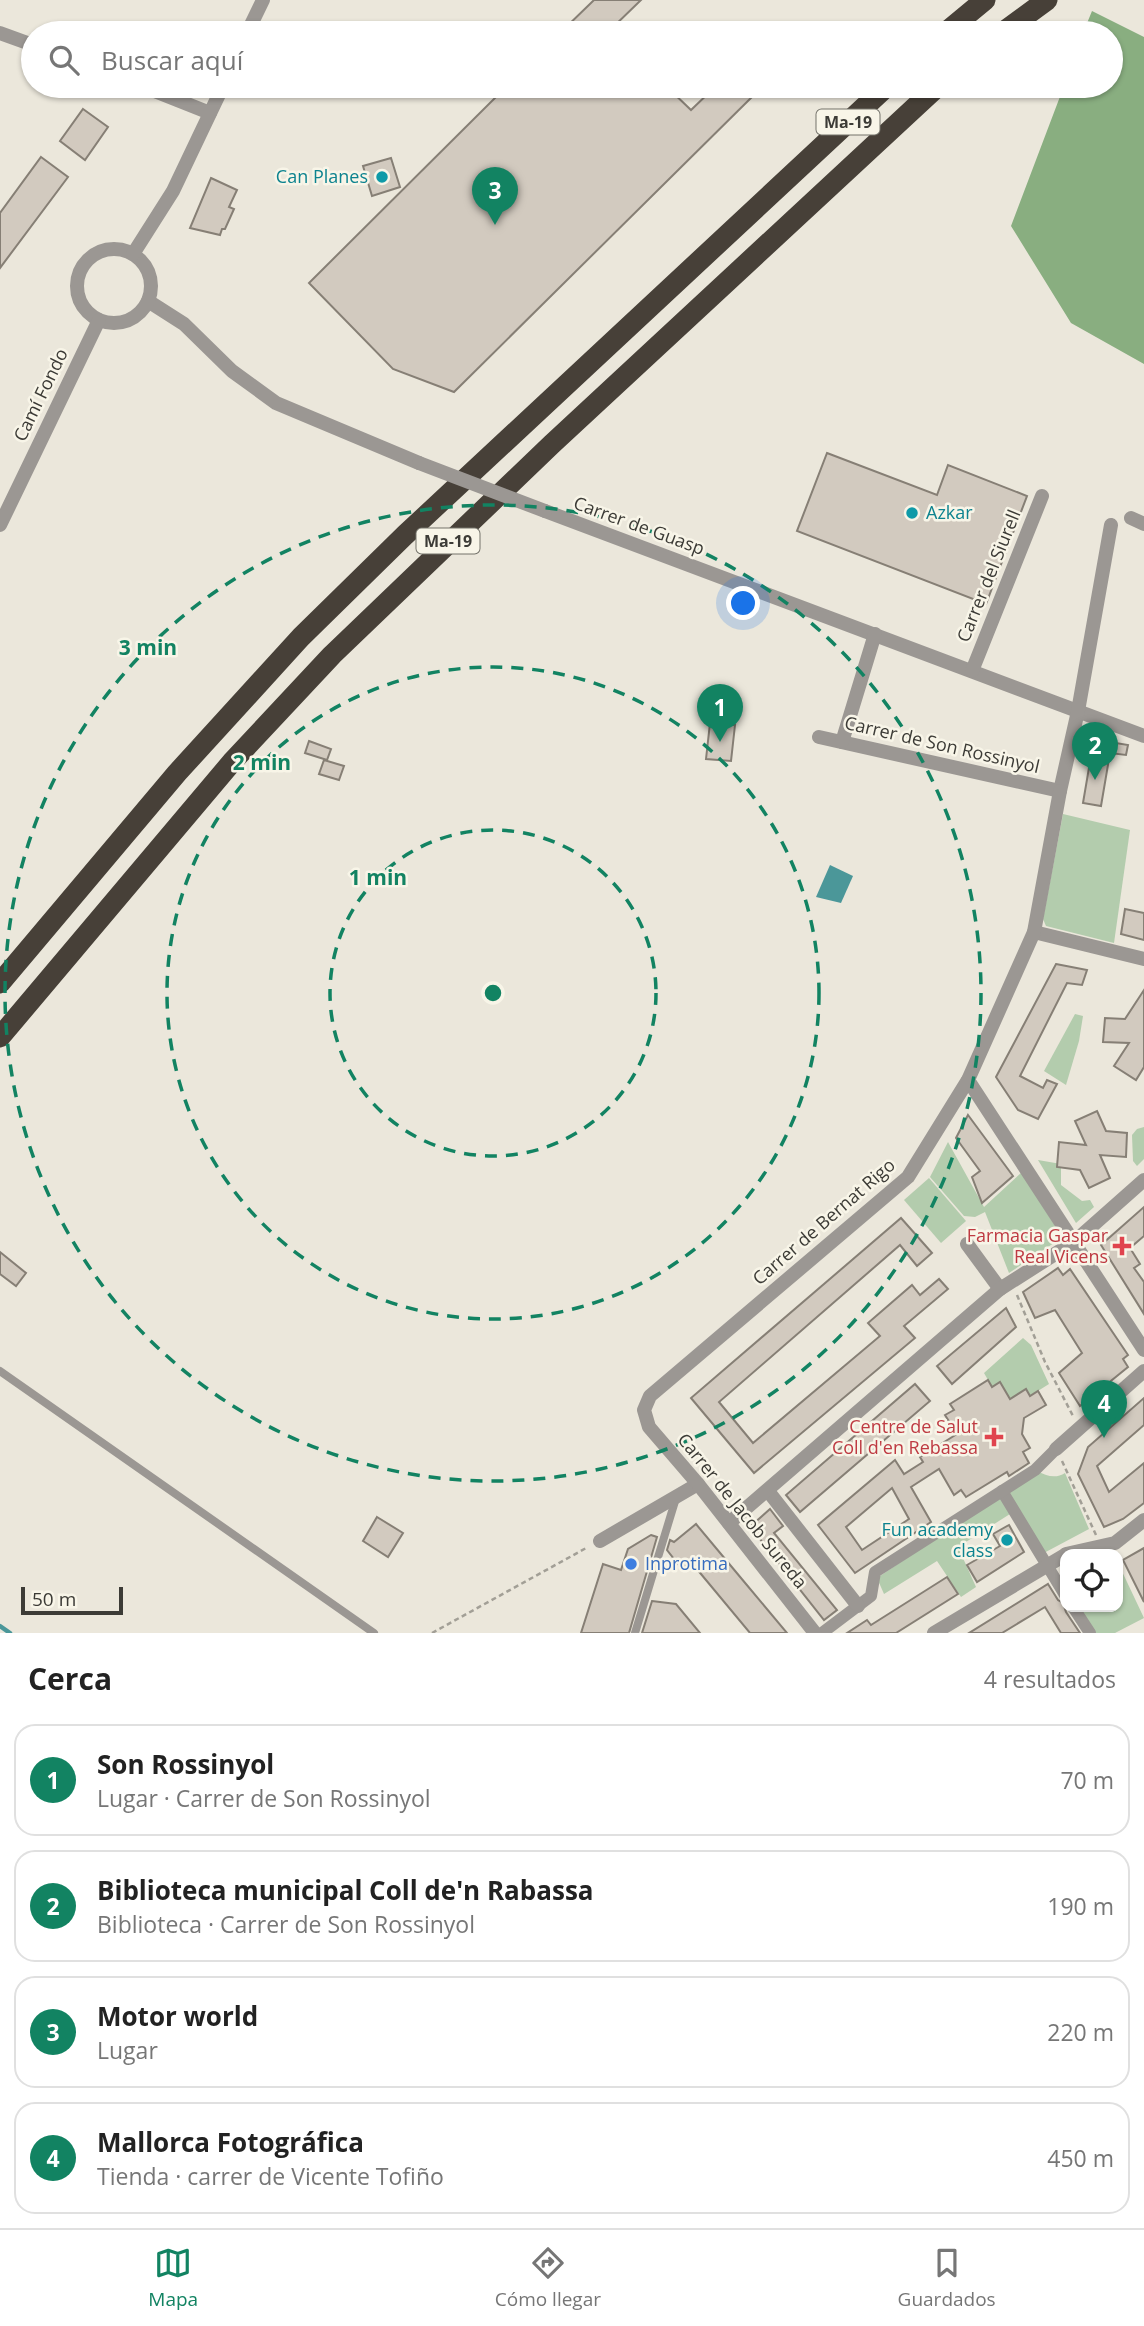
<!DOCTYPE html>
<html lang="es">
<head>
<meta charset="utf-8">
<style>
	body { margin:0; font-family:"Open Sans",sans-serif; background:#f2f2f2; color:#222 }
	.controls { position:absolute; right:21px; bottom:21px; display:grid; overflow:hidden; border-radius:14px; box-shadow:0 2px 5px #0004 }
	.controls button { width:63px; height:63px; display:grid; place-items:center; padding:0; border:0; border-bottom:2px solid #e0e0e0; background:#fff; color:#222; font:35px sans-serif }
	.scale { position:absolute; left:21px; bottom:18px; width:102px; box-sizing:border-box; padding-left:7px; border:4px solid #3c3b36; border-top:0; font-size:19px; line-height:24px; white-space:nowrap; color:#3c3b36; -webkit-text-stroke:5px #f8f5e8; paint-order:stroke }
	.you { position:absolute; left:744px; top:604px; width:24px; height:24px; margin:-18px; border:5px solid #fff; border-radius:50%; background:#1a73e8; box-shadow:0 0 0 10px #1a73e833 }
	.badge { display:grid; place-items:center; width:46px; height:46px; border-radius:50%; background:#128362; color:#fff; font-size:23px; font-weight:700 }
	.pin { position:absolute; translate:-50% -58px; filter:drop-shadow(0 2px 4px #0008) }
	.pin::after { content:''; position:absolute; top:37px; width:24px; height:21px; background:inherit; clip-path:polygon(0 0,100% 0,50% 100%) }
	.list { margin:0; padding:0; list-style:none }
	h2 { display:flex; justify-content:space-between; align-items:center; height:91px; margin:0; padding:0 28px; font-size:30px }
	h2 small { font-size:23px; font-weight:400; color:#767676 }
	.list li { display:grid; grid-template-columns:46px 1fr auto; gap:21px; align-items:center; box-sizing:border-box; height:112px; margin:0 14px 14px; padding:0 14px; border:2px solid #e0e0e0; border-radius:21px }
	.list b { display:block; font-size:26px; white-space:nowrap }
	.list p { margin:0; font-size:23px; white-space:nowrap; color:#767676 }
	.list em { font-size:23px; font-style:normal; color:#767676 }
	.icon { flex:none; width:38px; height:38px; fill:none; stroke:currentColor; stroke-width:2; stroke-linecap:round; stroke-linejoin:round }
	.map { position:relative; flex:none; width:1144px; height:1633px; overflow:hidden }
	.search { position:absolute; background:#fff; box-shadow:0 2px 5px #0004; left:21px; right:21px; top:21px; height:77px; display:flex; align-items:center; gap:18px; box-sizing:border-box; padding:0 24px; border-radius:38px; color:#767676; font-size:26px }
	.sheet { height:595px; background:#fff }
	nav { display:flex; justify-content:space-around; align-items:center; box-sizing:border-box; height:98px; border-top:2px solid #e0e0e0; background:#fff; font-size:19px; color:#767676 }
	nav a { display:grid; justify-items:center; gap:4px }
	nav .on { color:#128362 }
	.map>svg:first-child { display:block }
	.green { fill:#b3ccad }
	.forest { fill:#89ae80 }
	.water { fill:#4b9799 }
	.lines { fill:none; stroke-linecap:round; stroke-linejoin:round }
	.stream { stroke:#4b9799; stroke-width:4.5 }
	.building { fill:#d2cabf; stroke:#867f75; stroke-width:2; fill-rule:evenodd }
	.path { stroke:#a29f96; stroke-width:2.5; stroke-dasharray:5 3.5; stroke-linecap:butt }
	.service { stroke:#9b9793; stroke-width:8 }
	.pedestrian { stroke:#9b9793; stroke-width:12 }
	.minor { stroke:#9b9793; stroke-width:14 }
	.tertiary { stroke:#9b9793; stroke-width:14 }
	.motorway { stroke:#474038; stroke-width:21 }
	.minor-bridge { stroke:#9b9793; stroke-width:14 }
	.ring { fill:none; stroke:#128362; stroke-width:3.5; stroke-dasharray:12 9 }
	.culture-dot { fill:#0f9aa8; stroke:#f8f5e8; stroke-width:2.5 }
	.health-dot { fill:#e0444e; stroke:#f8f5e8; stroke-width:2.5 }
	.shop-dot { fill:#3f7fe0; stroke:#f8f5e8; stroke-width:2.5 }
	.labels { text-anchor:middle; stroke-width:5; stroke-linejoin:round; paint-order:stroke }
	.shield { fill:#f8f5e8; stroke:#74736b; stroke-width:2 }
	.shield-label { font-size:16px; font-weight:bold; fill:#3c3b36 }
	.culture-label { font-size:18px; fill:#0d838f; stroke:#f8f5e8; text-anchor:end }
	.street-label { font-size:18px; fill:#3c3b36; stroke:#f8f5e8 }
	.health-label { font-size:18px; fill:#be3a42; stroke:#f8f5e8; text-anchor:end }
	.shop-label { font-size:18px; fill:#366cbe; stroke:#f8f5e8; text-anchor:start }
	.centre { fill:#128362; stroke:#f8f5e8; stroke-width:3.5 }
	.ring-label { font-size:21px; text-anchor:middle; font-weight:bold; fill:#128362; stroke:#f8f5e8; stroke-width:5; stroke-linejoin:round; paint-order:stroke }
</style>
</head>
<body>
<div class="map">
<svg width="1144" height="1633" viewBox="0 0 1144 1633">
	<rect width="100%" height="100%" fill="#ebe7db"/>
	<g class="green">
		<polygon points="1063,814 1130,830 1114,943 1046,926 1043,919"/>
		<polygon points="1075,1014 1083,1016 1079,1041 1066,1085 1044,1071"/>
		<polygon points="1144,1127 1144,1159 1137,1166 1133,1161 1132,1135 1137,1129"/>
		<polygon points="948,1142 984,1207 1022,1172 1060,1234 1060,1239 1009,1273 985,1212 975,1217 964,1216 930,1177"/>
		<polygon points="1038,1160 1061,1164 1061,1185 1082,1201 1090,1200 1094,1207 1076,1223"/>
		<polygon points="929,1178 966,1221 941,1243 904,1200"/>
		<polygon points="1023,1338 1031,1345 1049,1384 1006,1411 1007,1394 1000,1382 992,1387 984,1373"/>
		<path d="M 1037,1471 C 1046,1476 1056,1479 1065,1473 L 1089,1529 L 1042,1554 L 1010,1514 L 958,1547 L 976,1587 L 961,1597 L 937,1561 L 884,1594 L 877,1578 Z"/>
		<polygon points="1118,1563 1144,1618 1115,1633 1096,1633 1079,1607 1118,1607"/>
	</g>
	<polygon class="forest" points="1092,11 1144,37 1144,364 1071,323 1011,226 1064,86 1111,86 1111,33 1083,33"/>
	<polygon class="water" points="830,865 853,876 841,903 816,897"/>
	<g class="lines">
		<polyline class="stream" points="0,1626 10,1633"/>
	</g>
	<g class="building">
		<polygon points="594,0 641,0 607,33 560,33"/>
		<polygon points="507,86 666,86 691,110 716,86 763,86 454,392 393,369 309,283"/>
		<polygon points="83,109 108,127 85,160 60,141"/>
		<polygon points="41,157 68,177 0,268 0,213"/>
		<polygon points="391,158 400,187 372,196 363,166"/>
		<polygon points="211,178 237,190 229,207 234,209 225,229 222,229 220,235 190,228"/>
		<polygon points="827,453 937,495 948,465 1027,496 986,604 797,531"/>
		<polygon points="710,723 735,725 731,761 706,759"/>
		<polygon points="1098,740 1128,745 1126,755 1110,753 1101,806 1083,803 1092,750 1096,750"/>
		<polygon points="309,741 331,749 327,760 305,753"/>
		<polygon points="324,760 344,766 339,780 319,774"/>
		<polygon points="1125,909 1144,913 1144,940 1121,934"/>
		<polygon points="1056,964 1087,970 1082,985 1067,983 1020,1076 1043,1088 1047,1080 1057,1084 1038,1119 1018,1110 996,1077"/>
		<polygon points="1144,990 1144,1067 1136,1080 1114,1066 1129,1043 1103,1042 1105,1018 1125,1019"/>
		<polygon points="1097,1111 1106,1131 1127,1133 1126,1157 1100,1155 1110,1178 1089,1188 1080,1170 1057,1167 1059,1142 1086,1145 1075,1121"/>
		<polygon points="968,1115 1013,1176 982,1203 972,1177 980,1171 956,1138"/>
		<polygon points="1144,1207 1144,1236 1130,1248 1140,1264 1134,1268 1144,1282 1144,1314 1101,1245"/>
		<polygon points="901,1218 932,1253 917,1266 900,1245 719,1402 753,1443 880,1336 868,1323 912,1285 920,1295 939,1279 948,1289 904,1326 915,1338 754,1473 691,1398"/>
		<polygon points="0,1252 26,1273 16,1286 0,1274"/>
		<polygon points="1058,1268 1063,1275 1070,1269 1128,1355 1123,1359 1128,1367 1080,1406 1059,1373 1082,1353 1055,1310 1035,1318 1023,1292"/>
		<polygon points="1006,1308 1016,1327 952,1384 937,1366"/>
		<path d="M 988,1380 L 992,1387 L 1000,1382 L 1010,1399 L 1026,1389 L 1030,1396 L 1038,1391 L 1046,1405 L 1024,1418 L 1022,1434 L 1030,1448 L 1023,1452 L 1029,1463 L 1009,1476 L 1007,1472 L 966,1497 L 961,1490 L 954,1495 L 939,1469 L 911,1487 L 931,1522 L 855,1573 L 818,1525 L 895,1460 L 904,1474 L 923,1462 L 920,1457 L 957,1434 L 945,1415 L 954,1410 L 950,1404 ZM 892,1488 L 909,1519 L 862,1550 L 846,1527 Z"/>
		<polygon points="915,1384 930,1401 800,1512 786,1495"/>
		<polygon points="1144,1398 1144,1425 1097,1466 1109,1492 1144,1463 1144,1503 1123,1519 1104,1527 1078,1474 1088,1447"/>
		<polygon points="770,1509 783,1526 774,1533 837,1610 824,1620 752,1529 752,1525"/>
		<polygon points="377,1517 403,1533 388,1557 363,1541"/>
		<polygon points="696,1524 746,1584 787,1633 750,1633 691,1562 682,1569 667,1550 670,1540 674,1542"/>
		<polygon points="1009,1525 1024,1552 977,1582 967,1565 1000,1546 993,1534"/>
		<polygon points="651,1535 657,1537 629,1633 581,1633 603,1564 621,1570 628,1549"/>
		<polygon points="1144,1548 1144,1602 1123,1560"/>
		<polygon points="947,1577 958,1594 896,1633 847,1633 867,1620 871,1625"/>
		<polygon points="1048,1584 1058,1600 1063,1603 1066,1612 1080,1633 1061,1633 1045,1607 1002,1633 969,1633"/>
		<polygon points="652,1601 676,1604 700,1633 642,1633"/>
	</g>
	<g class="lines">
		<g class="path">
			<polyline points="1017,1295 1045,1362 1073,1416"/>
			<polyline points="1062,1461 1096,1535"/>
			<polyline points="432,1633 588,1547"/>
		</g>
		<g class="service">
			<polyline points="0,1371 374,1633"/>
			<polyline points="635,1633 676,1498"/>
		</g>
		<g class="pedestrian">
			<polyline points="1002,1491 1065,1595"/>
			<polyline points="1073,1607 1090,1633"/>
			<polyline points="822,1633 871,1596 875,1572 1035,1470 1056,1449"/>
		</g>
		<g class="minor">
			<polyline points="0,33 33,45"/>
			<polyline points="142,86 210,113"/>
			<polyline points="148,301 184,324 232,371 276,403 419,463"/>
			<polyline points="545,511 1144,736"/>
			<polyline points="1131,518 1144,524"/>
			<polyline points="972,671 1042,496"/>
			<polyline points="819,737 1060,791 1078,711 1111,525"/>
			<polyline points="842,742 875,634"/>
			<polyline points="1034,932 1144,959"/>
			<polyline points="968,1080 1144,1350"/>
			<polyline points="967,1244 1000,1289"/>
			<polyline points="1056,1449 1144,1371"/>
			<polyline points="768,1491 858,1606"/>
			<polyline points="729,1523 1000,1289 1074,1242 1144,1180"/>
			<polyline points="600,1541 698,1484"/>
			<polyline points="1066,1554 1115,1543 1144,1520"/>
			<polyline points="815,1633 698,1484 649,1427 644,1410 650,1396 908,1177 968,1080 1034,932 1060,791"/>
			<polyline points="934,1633 1065,1555"/>
		</g>
		<g class="tertiary">
			<polyline points="247,33 263,0"/>
			<circle cx="114" cy="286" r="37"/>
			<polyline points="133,254 173,191 223,86"/>
			<polyline points="0,525 99,320"/>
		</g>
		<g class="motorway">
			<polyline points="945,33 985,0"/>
			<polyline points="1002,33 1047,0"/>
			<polyline points="0,983 177,773 301,637 405,535 887,86"/>
			<polyline points="0,1037 232,762 332,655 552,444 938,86"/>
		</g>
		<polyline class="minor-bridge" points="419,463 545,511"/>
	</g>
	<g class="ring">
		<circle cx="493" cy="993" r="163"/>
		<circle cx="493" cy="993" r="326"/>
		<circle cx="493" cy="993" r="488"/>
	</g>
	<g class="culture-dot">
		<circle cx="382" cy="177" r="7"/>
		<circle cx="912" cy="513" r="7"/>
		<circle cx="1007" cy="1540" r="7"/>
	</g>
	<g class="health-dot">
		<path d="M1118.5 1235.5h7v7h7v7h-7v7h-7v-7h-7v-7h7z"/>
		<path d="M990.5 1426.5h7v7h7v7h-7v7h-7v-7h-7v-7h7z"/>
	</g>
	<circle class="shop-dot" cx="631" cy="1564" r="7"/>
	<g class="labels">
		<g class="shield">
			<rect x="816.5" y="109.5" width="63" height="25" rx="5"/>
			<rect x="416.5" y="528.5" width="63" height="25" rx="5"/>
		</g>
		<g class="shield-label">
			<text x="848" y="128">Ma-19</text>
			<text x="448" y="547">Ma-19</text>
		</g>
		<g class="culture-label">
			<text x="368" y="183">Can Planes</text>
			<text x="926" y="519" text-anchor="start">Azkar</text>
			<text x="993" y="1536">Fun academy<tspan x="993" dy="21">class</tspan></text>
		</g>
		<g class="street-label">
			<text transform="translate(41 395) rotate(-64)" y="6">Camí Fondo</text>
			<text transform="translate(639 526) rotate(20)" y="6">Carrer de Guasp</text>
			<text transform="translate(989 576) rotate(-68)" y="6">Carrer del Siurell</text>
			<text transform="translate(942 745) rotate(13)" y="6">Carrer de Son Rossinyol</text>
			<text transform="translate(824 1222) rotate(-41)" y="6">Carrer de Bernat Rigo</text>
			<text transform="translate(742 1511) rotate(51)" y="6">Carrer de Jacob Sureda</text>
		</g>
		<g class="health-label">
			<text x="1108" y="1242">Farmacia Gaspar<tspan x="1108" dy="21">Real Vicens</tspan></text>
			<text x="978" y="1433">Centre de Salut<tspan x="978" dy="21">Coll d'en Rebassa</tspan></text>
		</g>
		<g class="shop-label">
			<text x="645" y="1570">Inprotima</text>
		</g>
	</g>
	<circle cx="493" cy="993" r="10" class="centre"/>
	<g class="ring-label">
		<text x="148" y="655">3 min</text>
		<text x="262" y="770">2 min</text>
		<text x="378" y="885">1 min</text>
	</g>
</svg>
<div class="controls">
<button><svg class="icon" aria-label="locate" viewBox="0 0 24 24"><circle cx="12" cy="12" r="6"/><path d="M12 2v4M12 18v4M2 12h4M18 12h4"/></svg></button>
</div>
<div class="scale">50 m</div>
<div class="you"></div>
<div class="pin badge" style="left:720px;top:742px">1</div>
<div class="pin badge" style="left:1095px;top:780px">2</div>
<div class="pin badge" style="left:495px;top:225px">3</div>
<div class="pin badge" style="left:1104px;top:1438px">4</div>
<div class="search"><svg class="icon" aria-label="search" viewBox="0 0 24 24"><circle cx="10" cy="10" r="6"/><path d="M15 15l6 6"/></svg>Buscar aquí</div>
</div>
<section class="sheet">
<h2>Cerca<small>4 resultados</small></h2>
<ul class="list">
<li><span class="badge">1</span><div><b>Son Rossinyol</b><p>Lugar · Carrer de Son Rossinyol</p></div><em>70 m</em></li>
<li><span class="badge">2</span><div><b>Biblioteca municipal Coll de'n Rabassa</b><p>Biblioteca · Carrer de Son Rossinyol</p></div><em>190 m</em></li>
<li><span class="badge">3</span><div><b>Motor world</b><p>Lugar</p></div><em>220 m</em></li>
<li><span class="badge">4</span><div><b>Mallorca Fotográfica</b><p>Tienda · carrer de Vicente Tofiño</p></div><em>450 m</em></li>
</ul>
</section>
<nav>
<a class="on"><svg class="icon" aria-label="map" viewBox="0 0 24 24"><path d="M3 6l6-2 6 2 6-2v14l-6 2-6-2-6 2zM9 4v14M15 6v14"/></svg>Mapa</a>
<a><svg class="icon" aria-label="directions" viewBox="0 0 24 24"><path d="M12 3l9 9-9 9-9-9zM9 14v-3h6M13 9l2 2-2 2"/></svg>Cómo llegar</a>
<a><svg class="icon" aria-label="saved" viewBox="0 0 24 24"><path d="M7 4h10v16l-5-4-5 4z"/></svg>Guardados</a>
</nav>
</body>
</html>
